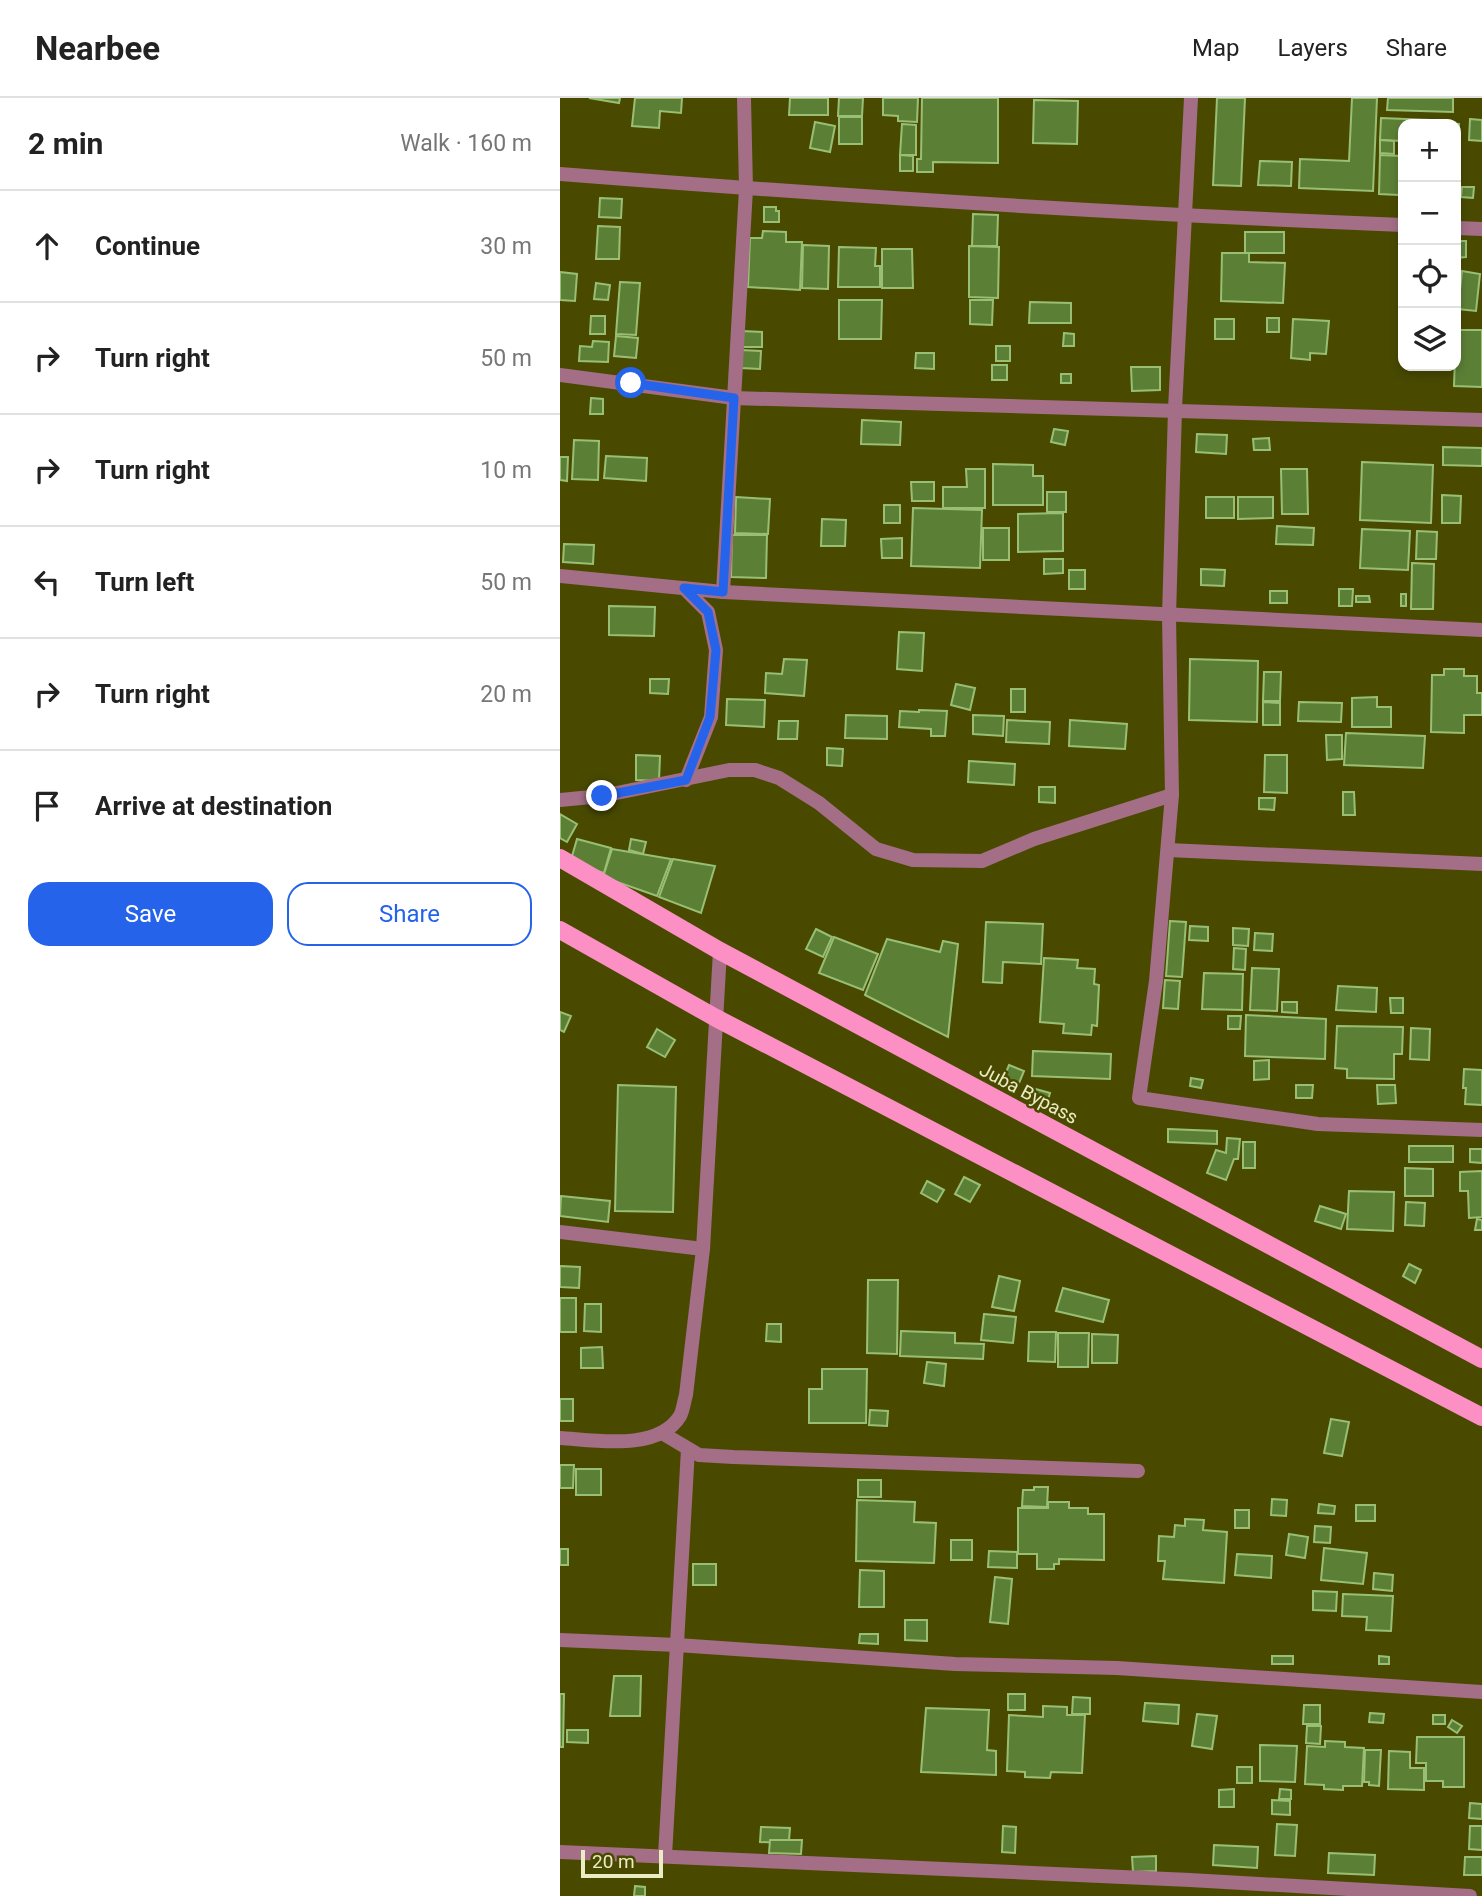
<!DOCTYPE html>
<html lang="en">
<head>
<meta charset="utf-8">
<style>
	body { margin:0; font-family:Roboto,sans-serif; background:#f6f6f6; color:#222 }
	.controls { position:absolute; right:21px; top:21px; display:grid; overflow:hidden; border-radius:14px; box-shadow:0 4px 10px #0003 }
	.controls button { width:63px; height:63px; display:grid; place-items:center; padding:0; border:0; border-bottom:2px solid #e0e0e0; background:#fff; color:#222; font:35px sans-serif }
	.scale { position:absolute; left:21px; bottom:18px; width:82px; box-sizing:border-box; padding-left:7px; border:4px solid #eaedc3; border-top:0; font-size:19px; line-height:24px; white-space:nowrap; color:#eaedc3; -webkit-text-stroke:5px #494a00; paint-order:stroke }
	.stop { position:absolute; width:21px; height:21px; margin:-16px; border:5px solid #2563eb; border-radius:50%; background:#fff }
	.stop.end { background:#2563eb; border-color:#fff; box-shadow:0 2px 7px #0008 }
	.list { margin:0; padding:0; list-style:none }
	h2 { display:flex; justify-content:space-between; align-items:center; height:91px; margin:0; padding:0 28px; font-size:30px }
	h2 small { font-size:23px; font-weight:400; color:#767676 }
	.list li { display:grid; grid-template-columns:46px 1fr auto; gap:21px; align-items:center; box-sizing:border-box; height:112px; padding:0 28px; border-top:2px solid #e0e0e0 }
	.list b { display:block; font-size:26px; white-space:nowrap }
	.list em { font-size:23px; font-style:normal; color:#767676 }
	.actions { display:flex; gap:14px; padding:21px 28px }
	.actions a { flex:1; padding:16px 0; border:2px solid #2563eb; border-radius:21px; text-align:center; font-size:24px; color:#2563eb }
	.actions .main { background:#2563eb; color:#fff }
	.icon { flex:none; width:38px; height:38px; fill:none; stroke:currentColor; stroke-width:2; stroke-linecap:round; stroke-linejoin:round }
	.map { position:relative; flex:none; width:922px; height:1798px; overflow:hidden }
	header { display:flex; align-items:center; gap:42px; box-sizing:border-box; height:98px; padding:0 35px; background:#fff; border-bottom:2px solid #e0e0e0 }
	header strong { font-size:33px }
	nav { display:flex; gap:38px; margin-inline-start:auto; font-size:24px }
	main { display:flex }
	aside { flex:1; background:#fff }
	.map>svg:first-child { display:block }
	.building { fill:#5c7f36; stroke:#99bf75; stroke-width:2 }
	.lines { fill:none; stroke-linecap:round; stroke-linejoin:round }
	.street { stroke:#a36e86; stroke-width:14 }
	.primary { stroke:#fc90c4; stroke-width:18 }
	.route { stroke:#2563eb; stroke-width:9 }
	.labels { text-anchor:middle; stroke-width:5; stroke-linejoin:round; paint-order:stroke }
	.street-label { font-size:19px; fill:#eaedc3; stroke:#494a00 }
</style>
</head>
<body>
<header>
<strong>Nearbee</strong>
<nav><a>Map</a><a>Layers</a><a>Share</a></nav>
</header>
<main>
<aside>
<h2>2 min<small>Walk · 160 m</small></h2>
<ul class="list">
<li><svg class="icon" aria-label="ahead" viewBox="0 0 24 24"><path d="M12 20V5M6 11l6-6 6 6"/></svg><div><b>Continue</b></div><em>30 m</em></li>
<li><svg class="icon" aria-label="right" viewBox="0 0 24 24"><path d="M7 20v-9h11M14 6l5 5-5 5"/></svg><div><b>Turn right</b></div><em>50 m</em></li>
<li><svg class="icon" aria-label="right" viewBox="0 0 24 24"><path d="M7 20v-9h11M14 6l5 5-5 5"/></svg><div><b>Turn right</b></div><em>10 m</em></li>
<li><svg class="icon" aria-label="left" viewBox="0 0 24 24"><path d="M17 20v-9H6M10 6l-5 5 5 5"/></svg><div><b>Turn left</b></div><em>50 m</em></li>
<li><svg class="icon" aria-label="right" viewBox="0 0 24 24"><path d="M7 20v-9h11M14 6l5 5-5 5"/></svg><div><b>Turn right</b></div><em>20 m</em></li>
<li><svg class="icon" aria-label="arrive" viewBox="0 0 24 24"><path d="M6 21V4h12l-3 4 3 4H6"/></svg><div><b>Arrive at destination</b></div></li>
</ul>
<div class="actions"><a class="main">Save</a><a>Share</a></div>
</aside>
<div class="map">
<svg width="922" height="1798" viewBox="0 0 922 1798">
	<rect width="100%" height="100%" fill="#494a00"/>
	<g class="building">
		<polygon points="29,0 60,0 59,5"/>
		<polygon points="75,0 122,0 121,15 100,13 99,30 72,28"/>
		<polygon points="230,0 268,0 268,17 229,17"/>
		<polygon points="279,0 303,0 302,18 278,18"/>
		<polygon points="323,0 358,0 357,24 338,23 338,18 323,17"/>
		<polygon points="362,0 438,0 438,65 373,64 373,74 357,74 357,61 361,61"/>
		<polygon points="657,0 685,0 681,88 653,87"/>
		<polygon points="792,0 817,0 813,93 739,90 740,61 789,63"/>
		<polygon points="828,0 893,0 893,14 827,12"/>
		<polygon points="474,2 518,3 517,46 473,45"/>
		<rect x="279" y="19" width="23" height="27"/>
		<polygon points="821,20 870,22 869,26 843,26 843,43 820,42"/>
		<polygon points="910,21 922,22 922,43 909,42"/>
		<polygon points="255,24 275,28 270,54 250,50"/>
		<polygon points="874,24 899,26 899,44 896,44 896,26 874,26"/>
		<polygon points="342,26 356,27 356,57 340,57"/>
		<polygon points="820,42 834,43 834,56 820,55"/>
		<polygon points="340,57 353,58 353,73 340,73"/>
		<polygon points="820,57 841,58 839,97 819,96"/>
		<polygon points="700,63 732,64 731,88 698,87"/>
		<polygon points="902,89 914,89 913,100 901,99"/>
		<polygon points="40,100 62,101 61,120 39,119"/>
		<polygon points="204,109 216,109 216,113 219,113 219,124 204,124"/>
		<polygon points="413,116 438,117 437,148 412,148"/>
		<polygon points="38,128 60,129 59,161 36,161"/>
		<polygon points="203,133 226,134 226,144 242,144 240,192 188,189 190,140 202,140"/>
		<rect x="685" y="134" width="39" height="21"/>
		<polygon points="896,143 906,143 906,159 896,160"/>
		<polygon points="243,147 269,148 268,191 242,190"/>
		<polygon points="409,148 439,149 438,200 409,199"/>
		<polygon points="279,149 316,150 315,168 320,168 320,189 278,189"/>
		<polygon points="322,151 352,151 353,190 322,190"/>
		<polygon points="662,155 689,155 689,164 725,165 723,205 661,203"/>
		<polygon points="902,173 920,176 916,213 898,211"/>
		<polygon points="0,174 17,176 15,203 0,202"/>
		<polygon points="60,184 80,185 76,237 56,236"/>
		<polygon points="36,185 50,187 48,202 34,201"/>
		<polygon points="279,202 322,202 321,241 279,241"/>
		<polygon points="410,202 433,202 432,227 410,226"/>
		<polygon points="470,204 511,205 511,225 469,225"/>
		<polygon points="31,218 45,218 45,236 30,236"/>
		<rect x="707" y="220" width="12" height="14"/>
		<rect x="655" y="221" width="19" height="20"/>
		<polygon points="733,221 769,223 766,256 750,255 750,262 731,260"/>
		<polygon points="896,232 922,232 922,289 894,288"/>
		<polygon points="182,233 202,234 202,249 182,249"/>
		<polygon points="504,235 514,236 514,248 503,248"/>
		<polygon points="56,238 78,240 76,260 54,258"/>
		<polygon points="33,243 49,244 48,264 19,263 20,248 32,249"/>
		<rect x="436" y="248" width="14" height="15"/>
		<polygon points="181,252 201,253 200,271 181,270"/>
		<polygon points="356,255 374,255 374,271 355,270"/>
		<rect x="432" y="267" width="15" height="15"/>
		<polygon points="571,269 600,269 600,292 572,293"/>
		<rect x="501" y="276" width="10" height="9"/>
		<polygon points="31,300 43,301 43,316 30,316"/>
		<polygon points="302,322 341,324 340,347 301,346"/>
		<polygon points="494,331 508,333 505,347 491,344"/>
		<polygon points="637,336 667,337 666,356 636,354"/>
		<polygon points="709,340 710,352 694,352 693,341"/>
		<polygon points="14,342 39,343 38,382 12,381"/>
		<polygon points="883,349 922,350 922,368 883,367"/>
		<polygon points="46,358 87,360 86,383 44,380"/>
		<polygon points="0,359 8,359 7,383 0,382"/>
		<polygon points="802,364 873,367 871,425 800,422"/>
		<polygon points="433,366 473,367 473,378 483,378 483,407 433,407"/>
		<polygon points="406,371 425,371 425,410 383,410 383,389 407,389"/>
		<polygon points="721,371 747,371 748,416 722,416"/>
		<polygon points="351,384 374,384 374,403 352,403"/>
		<rect x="487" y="394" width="19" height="20"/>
		<polygon points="882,397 901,398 900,425 882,425"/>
		<polygon points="176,399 210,401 208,436 175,435"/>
		<rect x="646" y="399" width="28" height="21"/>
		<polygon points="678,399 713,399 713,420 678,421"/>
		<rect x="324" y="407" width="16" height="18"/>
		<polygon points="353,410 422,412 420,470 351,468"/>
		<polygon points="503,415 503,453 458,454 458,416"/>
		<polygon points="262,421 286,422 285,448 261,448"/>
		<polygon points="717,428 754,430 753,447 716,446"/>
		<rect x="423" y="430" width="26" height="32"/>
		<polygon points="802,431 850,433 848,472 800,470"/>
		<polygon points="857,433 877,434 876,461 856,461"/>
		<polygon points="172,437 207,437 206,480 171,479"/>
		<polygon points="342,440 342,460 322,460 321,441"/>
		<polygon points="4,446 34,447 33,466 3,464"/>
		<polygon points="484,461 503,461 503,475 484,476"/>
		<polygon points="852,465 874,466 873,511 851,511"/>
		<polygon points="641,471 665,472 664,488 641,487"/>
		<rect x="509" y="472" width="16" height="19"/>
		<polygon points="779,491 793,491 792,508 779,508"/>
		<rect x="710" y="493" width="17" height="12"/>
		<rect x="841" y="496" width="5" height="12"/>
		<polygon points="796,498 809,498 810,504 796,504"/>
		<polygon points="49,508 95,509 94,538 49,537"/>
		<polygon points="339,534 364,535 362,573 337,571"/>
		<polygon points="224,561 247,562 244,598 205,595 206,575 222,576"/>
		<polygon points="630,561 698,563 697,624 629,622"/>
		<polygon points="884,571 904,571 904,578 917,578 917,595 922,595 922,617 904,617 904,635 871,634 872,577 884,577"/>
		<polygon points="704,574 721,574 720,603 703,603"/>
		<polygon points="90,581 109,581 108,596 90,595"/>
		<polygon points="396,586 415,590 410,612 391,607"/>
		<rect x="451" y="591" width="14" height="23"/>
		<polygon points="817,599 817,609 831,609 831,629 792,629 792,600"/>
		<polygon points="167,601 205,602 204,629 166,627"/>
		<polygon points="703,604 720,605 720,627 703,627"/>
		<polygon points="739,604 782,605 781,624 738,623"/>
		<polygon points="359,612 387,613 385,638 371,638 371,631 339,629 340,613 359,614"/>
		<polygon points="286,617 327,618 327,641 285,640"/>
		<polygon points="413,617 444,618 443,638 413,636"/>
		<polygon points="447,622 490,624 489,646 446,644"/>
		<polygon points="510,622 567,626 565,651 509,648"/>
		<polygon points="219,623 238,623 237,641 218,641"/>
		<polygon points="786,635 865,638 863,670 784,667"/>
		<polygon points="766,637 782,637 782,661 767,662"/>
		<polygon points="267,650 283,651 282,668 267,667"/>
		<polygon points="76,657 100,658 99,683 76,682"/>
		<polygon points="705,657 727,657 727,695 704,694"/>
		<polygon points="409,663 455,666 454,687 408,684"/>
		<polygon points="479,689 495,689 495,705 479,704"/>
		<polygon points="783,694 794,694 795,717 783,717"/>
		<polygon points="699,700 715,700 714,712 699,711"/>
		<polygon points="0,716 17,726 7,744 0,740"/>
		<polygon points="17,741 51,750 44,775 10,765"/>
		<polygon points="71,741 86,744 83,756 69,752"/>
		<polygon points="52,751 111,761 97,798 43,779"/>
		<polygon points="113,761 155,768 141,815 99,799"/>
		<polygon points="610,823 626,824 622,879 606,878"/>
		<polygon points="426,824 483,826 481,866 443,864 442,885 423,884"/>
		<polygon points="630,828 648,829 648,843 629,842"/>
		<polygon points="673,830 689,831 688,848 673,847"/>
		<polygon points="256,831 272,839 263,859 246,851"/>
		<polygon points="695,835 713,836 712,853 694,852"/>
		<polygon points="274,839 318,856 303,892 259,875"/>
		<polygon points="327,841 380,854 383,843 398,846 388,939 305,897"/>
		<polygon points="674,850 686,851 685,872 673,871"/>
		<polygon points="484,860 518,862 517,870 535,871 534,886 539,887 537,928 532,927 531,937 503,935 504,926 480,924"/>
		<polygon points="692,870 719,871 717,913 690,912"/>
		<polygon points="644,875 683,876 682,912 642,911"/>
		<polygon points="605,882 620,883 618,911 603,910"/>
		<polygon points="778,888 817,890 816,914 776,912"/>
		<polygon points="830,900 843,900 843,915 831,915"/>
		<polygon points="722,904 737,904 737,915 722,914"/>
		<polygon points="0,914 11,918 4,934 0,932"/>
		<polygon points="686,917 766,921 765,961 685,958"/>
		<polygon points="668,918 681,918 680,931 668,931"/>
		<polygon points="777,928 843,929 842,956 834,956 834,981 787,980 787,971 775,970"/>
		<polygon points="851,930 870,931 869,962 850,961"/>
		<polygon points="97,931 115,942 105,959 87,949"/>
		<polygon points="473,953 551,956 550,981 472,978"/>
		<polygon points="709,962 709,981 694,982 694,963"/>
		<polygon points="449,967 464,973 457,990 442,984"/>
		<polygon points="904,971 922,972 922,1007 905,1006 906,990 903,990"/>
		<polygon points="631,980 643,982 641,990 630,988"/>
		<polygon points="58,987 116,989 113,1114 55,1113"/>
		<polygon points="736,987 753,987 752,1000 736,1000"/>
		<polygon points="817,987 835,987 836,1005 818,1006"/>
		<polygon points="472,990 490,995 486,1009 469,1005"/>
		<polygon points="608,1031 657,1033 657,1046 608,1044"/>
		<polygon points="667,1040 680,1041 678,1061 674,1061 666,1082 647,1075 656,1052 666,1055"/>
		<rect x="683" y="1044" width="12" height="26"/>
		<rect x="849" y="1048" width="44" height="16"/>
		<polygon points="910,1051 922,1051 922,1065 910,1064"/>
		<polygon points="845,1070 873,1071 873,1098 845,1098"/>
		<polygon points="922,1073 922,1119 909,1120 908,1093 900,1093 900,1074"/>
		<polygon points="404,1079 420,1087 410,1104 395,1096"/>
		<polygon points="367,1083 384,1092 377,1104 361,1095"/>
		<polygon points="789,1093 834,1094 833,1133 787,1131"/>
		<polygon points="1,1098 50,1103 48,1124 0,1118"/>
		<polygon points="846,1104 865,1105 864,1128 845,1127"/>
		<polygon points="760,1108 786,1116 781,1131 755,1123"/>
		<polygon points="917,1121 922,1122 922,1132 915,1132"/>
		<polygon points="849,1166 861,1172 855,1185 843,1178"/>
		<polygon points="0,1168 20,1169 19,1190 0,1189"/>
		<polygon points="439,1178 460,1183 454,1213 432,1209"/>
		<polygon points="308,1182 338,1182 337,1256 307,1255"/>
		<polygon points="503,1190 549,1202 543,1224 496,1213"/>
		<rect x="0" y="1200" width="16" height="34"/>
		<polygon points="25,1206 41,1206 41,1234 24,1233"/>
		<polygon points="424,1216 456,1219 453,1245 421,1242"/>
		<polygon points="207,1226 221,1226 221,1244 206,1243"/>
		<polygon points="341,1233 395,1235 395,1245 424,1246 423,1261 340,1258"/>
		<polygon points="469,1234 496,1234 495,1264 468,1263"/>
		<polygon points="498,1235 529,1235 528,1269 498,1269"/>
		<polygon points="532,1236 558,1237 557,1265 532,1265"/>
		<polygon points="42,1249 43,1270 21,1270 21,1250"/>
		<polygon points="367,1264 386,1266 384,1288 364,1285"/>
		<polygon points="262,1271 307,1271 306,1325 249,1325 249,1291 262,1291"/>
		<rect x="0" y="1301" width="13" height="22"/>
		<polygon points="310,1312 328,1313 327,1328 309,1327"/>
		<polygon points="771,1321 789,1324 782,1358 764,1355"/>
		<polygon points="0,1367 14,1367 13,1390 0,1390"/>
		<rect x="16" y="1371" width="25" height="26"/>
		<rect x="298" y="1382" width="23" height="17"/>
		<polygon points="474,1389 488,1389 487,1409 462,1408 463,1392 474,1392"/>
		<polygon points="712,1401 727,1402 726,1418 711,1417"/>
		<polygon points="297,1402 355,1404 354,1424 376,1425 374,1465 296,1463"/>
		<polygon points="488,1404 509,1404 509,1410 528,1410 528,1416 544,1416 544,1462 499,1461 499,1466 494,1466 494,1471 477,1471 477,1456 458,1456 458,1410 488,1410"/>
		<polygon points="759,1406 775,1408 774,1416 758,1415"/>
		<rect x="796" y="1407" width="19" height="16"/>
		<rect x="675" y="1412" width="14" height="18"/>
		<polygon points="625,1421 644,1422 643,1432 667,1434 664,1485 603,1481 605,1463 598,1463 599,1438 614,1439 615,1427 625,1428"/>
		<polygon points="755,1428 771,1429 770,1445 754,1444"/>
		<polygon points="729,1436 748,1439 745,1460 726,1457"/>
		<rect x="391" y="1442" width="21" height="20"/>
		<polygon points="764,1450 807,1455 803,1486 761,1482"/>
		<rect x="0" y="1451" width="8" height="16"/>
		<polygon points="429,1453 457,1454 457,1470 428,1469"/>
		<polygon points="677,1456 712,1458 711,1480 675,1477"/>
		<rect x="133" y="1466" width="23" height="21"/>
		<polygon points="300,1472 324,1473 324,1509 299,1509"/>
		<polygon points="814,1475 833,1477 832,1493 813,1491"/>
		<polygon points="435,1479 452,1481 448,1526 430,1524"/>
		<polygon points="753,1493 777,1494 776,1513 753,1512"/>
		<polygon points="783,1496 833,1498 831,1533 806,1532 807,1519 782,1518"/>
		<polygon points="345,1522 367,1522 367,1543 345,1542"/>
		<polygon points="300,1536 318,1536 318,1546 299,1545"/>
		<rect x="712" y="1558" width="21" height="8"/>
		<polygon points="819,1558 829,1559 829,1566 819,1566"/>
		<polygon points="54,1578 81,1578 80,1618 50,1618"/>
		<polygon points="0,1596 4,1596 3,1649 0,1649"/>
		<rect x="448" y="1596" width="17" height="16"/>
		<polygon points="513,1599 530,1600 530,1616 512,1616"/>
		<polygon points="585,1605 619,1607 618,1626 583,1623"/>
		<polygon points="744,1607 760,1607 760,1626 743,1626"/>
		<polygon points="483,1608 507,1609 507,1617 525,1617 522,1675 491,1674 490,1680 465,1679 465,1674 447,1673 449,1617 483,1619"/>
		<polygon points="366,1610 429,1612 427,1652 436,1653 436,1677 361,1674"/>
		<polygon points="810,1615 824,1616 823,1625 809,1624"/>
		<polygon points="637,1616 657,1618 652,1651 632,1648"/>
		<rect x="873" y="1617" width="12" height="9"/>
		<polygon points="892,1622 902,1628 897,1635 888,1629"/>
		<polygon points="747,1628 761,1628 760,1646 746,1645"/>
		<polygon points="7,1632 28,1632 28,1645 7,1644"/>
		<polygon points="857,1639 904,1639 904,1689 883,1689 883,1683 866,1683 866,1665 856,1665"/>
		<polygon points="765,1643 785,1644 785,1649 804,1650 802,1688 783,1688 783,1692 764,1691 764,1687 745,1686 747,1648 765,1649"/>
		<polygon points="700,1647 737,1648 735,1684 700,1683"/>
		<polygon points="805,1652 821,1652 819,1688 809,1687 809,1684 804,1684"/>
		<polygon points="829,1653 850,1654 850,1670 864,1670 864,1692 828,1691"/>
		<rect x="677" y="1669" width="15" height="16"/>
		<polygon points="674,1691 674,1709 659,1709 659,1692"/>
		<polygon points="720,1691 731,1692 731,1701 719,1701"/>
		<polygon points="712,1702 730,1703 730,1717 712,1716"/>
		<polygon points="910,1705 922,1706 922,1721 909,1720"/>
		<polygon points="717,1726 737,1727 735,1758 715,1757"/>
		<polygon points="443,1728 456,1729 455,1755 442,1754"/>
		<polygon points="910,1728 922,1728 922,1752 909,1751"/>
		<polygon points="201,1729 230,1730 229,1742 223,1742 223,1745 200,1744"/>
		<polygon points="210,1742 242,1742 241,1756 209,1755"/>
		<polygon points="654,1747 698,1749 697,1770 653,1767"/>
		<polygon points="769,1755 815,1757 814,1777 768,1775"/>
		<polygon points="596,1758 596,1773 573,1774 572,1759"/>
		<polygon points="905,1759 922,1759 922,1777 904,1777"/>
		<polygon points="75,1788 85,1789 85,1798 74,1798"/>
	</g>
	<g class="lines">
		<g class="street">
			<polyline points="631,0 615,311 609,518 612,697 596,883 579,1000 758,1026 922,1032"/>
			<path d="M 0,76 C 281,98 562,116 843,127"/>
			<polyline points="896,130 922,131"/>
			<polyline points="0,277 174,300 922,322"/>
			<polyline points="0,478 163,494 922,532"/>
			<polyline points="124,490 148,514 156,552 151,619 126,682"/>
			<polyline points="163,494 186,91 184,0"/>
			<polyline points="0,702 42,698 169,672 195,672 219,680 259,705 316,751 353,762 422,763 474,741 612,697"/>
			<polyline points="608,752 922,766"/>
			<polyline points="0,1134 143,1151"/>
			<polyline points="102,1335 139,1357 173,1359 578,1373"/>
			<path d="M 0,1340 C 34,1342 98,1354 120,1318 C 123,1313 124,1303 126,1297 L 143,1151 L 160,853"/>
			<polyline points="0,1542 117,1547 395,1566 557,1570 922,1594"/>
			<polyline points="0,1754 630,1782 910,1798"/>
			<polyline points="105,1758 128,1351"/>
		</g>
		<g class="primary">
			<polyline points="0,760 160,853 922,1261"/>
			<polyline points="0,832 156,920 922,1319"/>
		</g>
	</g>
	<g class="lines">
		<polyline class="route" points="42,698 126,682 150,619 156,552 148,514 124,490 163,494 174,300 71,285"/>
	</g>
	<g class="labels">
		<g class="street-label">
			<text transform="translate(469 995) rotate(28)" y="7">Juba Bypass</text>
		</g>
	</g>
</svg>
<div class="controls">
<button>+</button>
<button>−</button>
<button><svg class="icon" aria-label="locate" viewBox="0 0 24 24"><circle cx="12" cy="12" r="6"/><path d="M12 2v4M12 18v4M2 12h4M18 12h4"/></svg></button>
<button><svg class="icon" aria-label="layers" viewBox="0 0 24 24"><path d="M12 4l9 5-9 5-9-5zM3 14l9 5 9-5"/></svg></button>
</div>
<div class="scale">20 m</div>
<div class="stop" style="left:71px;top:285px"></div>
<div class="stop end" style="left:42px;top:698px"></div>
</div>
</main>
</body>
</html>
